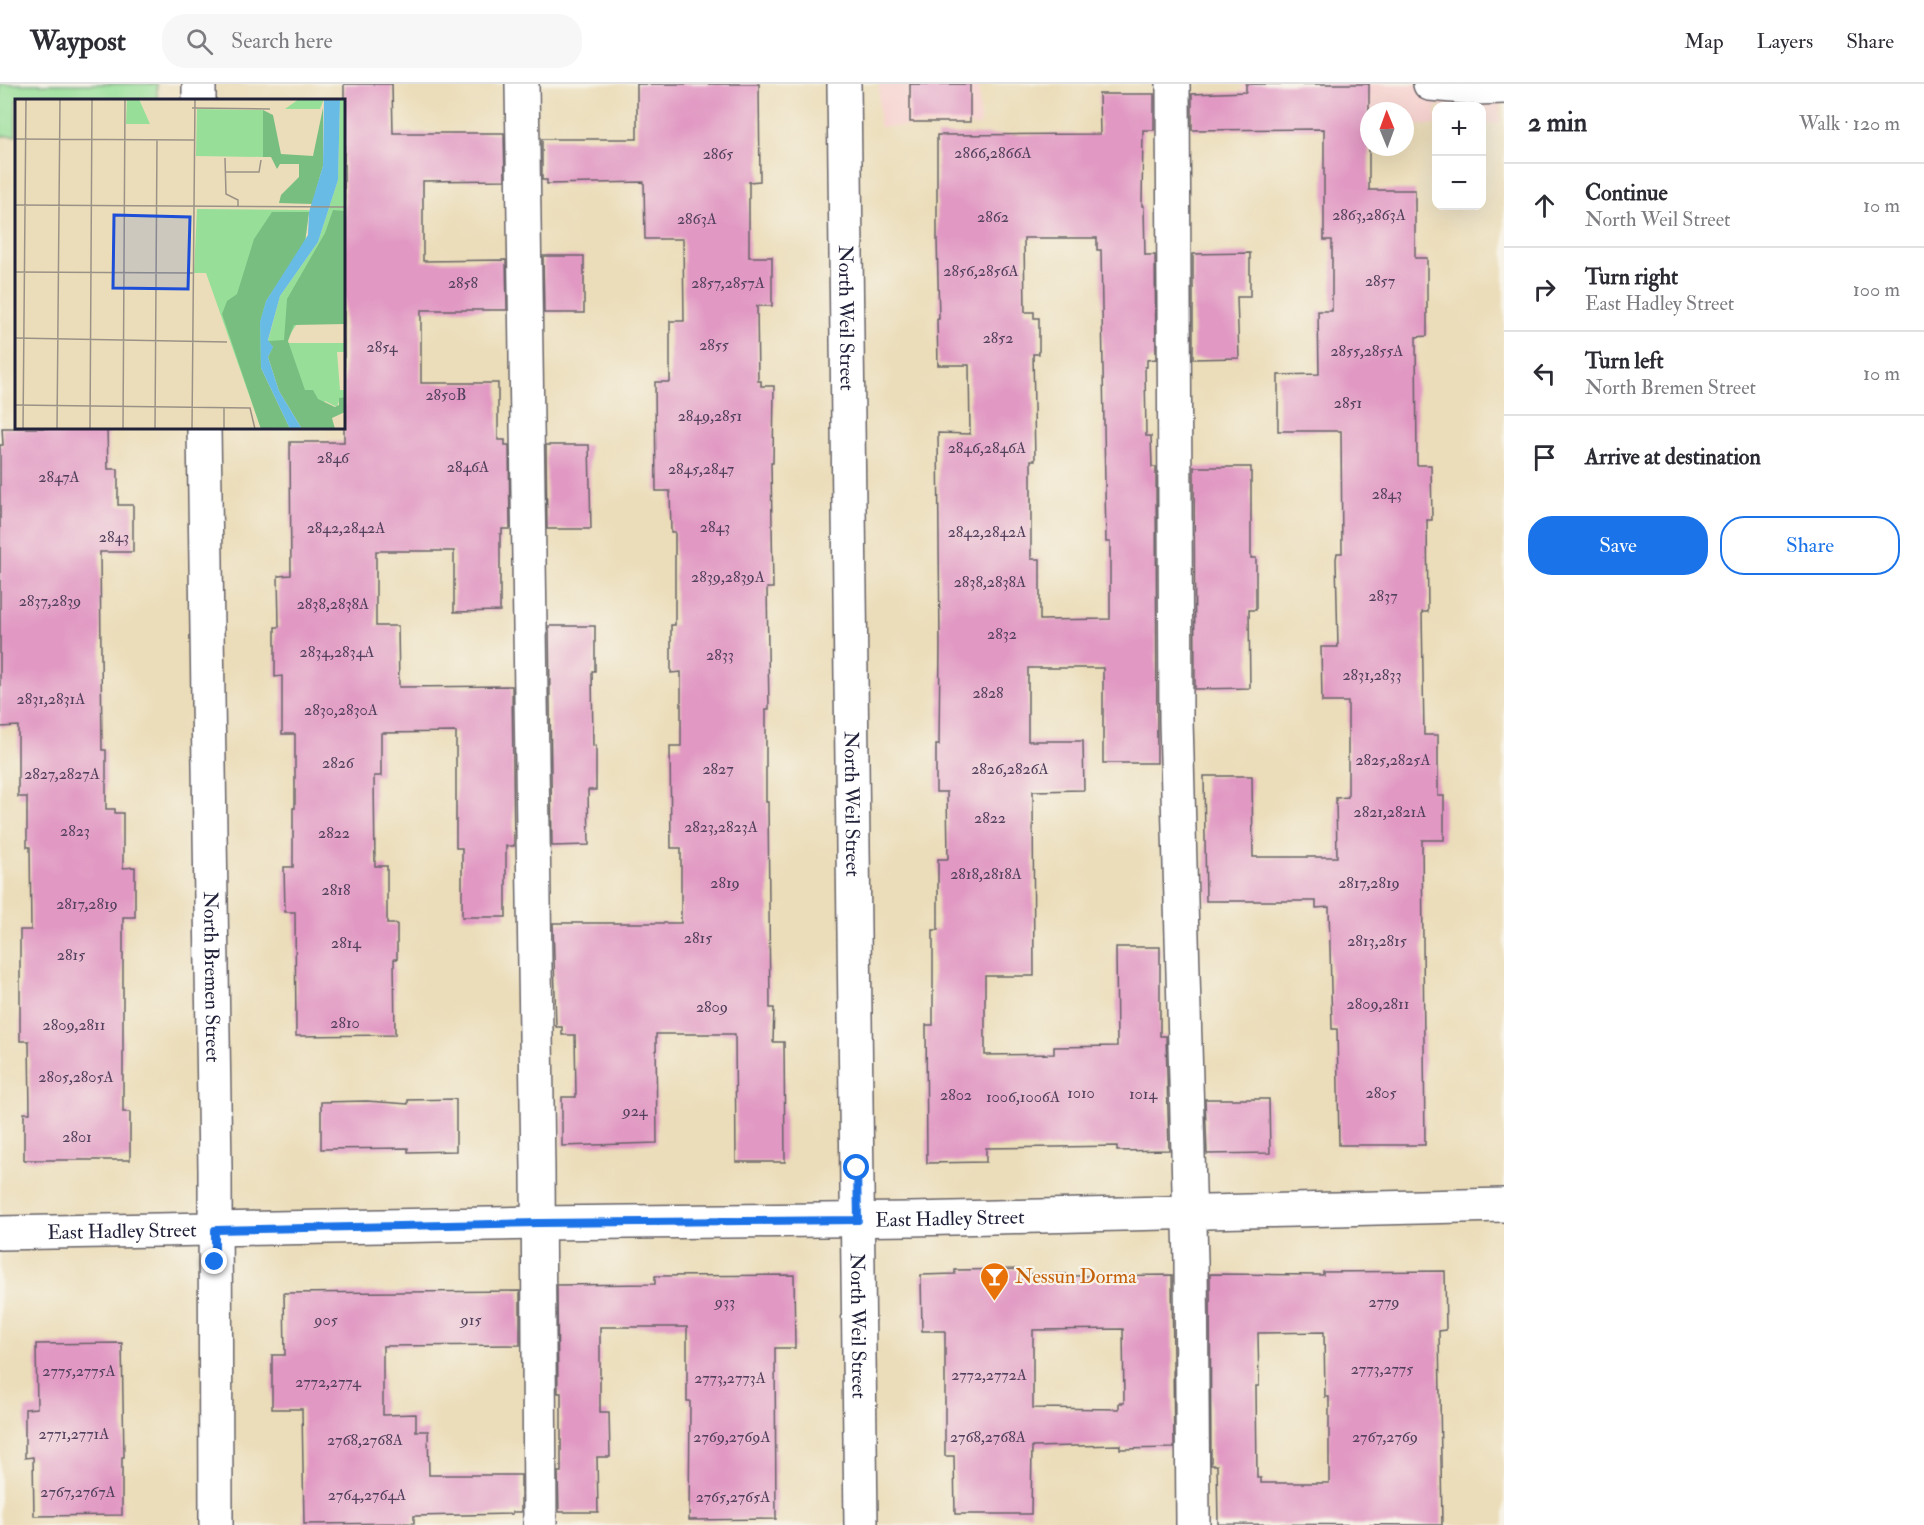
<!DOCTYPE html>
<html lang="en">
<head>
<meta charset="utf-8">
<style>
	body { margin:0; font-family:"IM FELL Double Pica",serif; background:#f7f7f7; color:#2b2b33 }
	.controls { position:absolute; right:18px; top:18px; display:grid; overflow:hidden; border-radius:12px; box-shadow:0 6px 24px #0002 }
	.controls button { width:54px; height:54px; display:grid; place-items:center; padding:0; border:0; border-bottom:2px solid #e1e1e2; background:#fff; color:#2b2b33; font:30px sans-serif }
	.compass { position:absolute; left:1360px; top:18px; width:54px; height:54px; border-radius:50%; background:#fff; box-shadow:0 6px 24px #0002; rotate:359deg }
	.stop { position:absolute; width:18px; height:18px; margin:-14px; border:4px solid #1a73e8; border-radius:50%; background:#fff }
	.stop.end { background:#1a73e8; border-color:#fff; box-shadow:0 2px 6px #0008 }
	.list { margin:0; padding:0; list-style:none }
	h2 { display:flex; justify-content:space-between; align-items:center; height:78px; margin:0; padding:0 24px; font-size:26px }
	h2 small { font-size:20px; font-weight:400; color:#7c7c81 }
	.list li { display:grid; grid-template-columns:39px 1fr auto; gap:18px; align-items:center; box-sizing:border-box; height:84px; padding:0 24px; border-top:2px solid #e1e1e2 }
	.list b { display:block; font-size:22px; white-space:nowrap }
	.list p { margin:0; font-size:20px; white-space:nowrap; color:#7c7c81 }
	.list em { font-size:20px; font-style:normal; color:#7c7c81 }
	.actions { display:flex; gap:12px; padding:18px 24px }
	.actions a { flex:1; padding:14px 0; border:2px solid #1a73e8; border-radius:24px; text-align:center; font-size:21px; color:#1a73e8 }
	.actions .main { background:#1a73e8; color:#fff }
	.icon { flex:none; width:33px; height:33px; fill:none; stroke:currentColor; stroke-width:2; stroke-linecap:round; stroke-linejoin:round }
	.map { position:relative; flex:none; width:1504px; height:1441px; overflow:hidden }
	header { display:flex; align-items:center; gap:36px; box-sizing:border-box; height:84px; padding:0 30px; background:#fff; border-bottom:2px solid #e1e1e2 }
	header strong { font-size:28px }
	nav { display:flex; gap:33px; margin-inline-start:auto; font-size:21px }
	.search { width:420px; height:54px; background:#f7f7f7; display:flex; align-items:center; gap:15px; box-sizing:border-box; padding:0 21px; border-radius:24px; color:#7c7c81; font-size:22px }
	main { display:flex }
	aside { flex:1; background:#fff }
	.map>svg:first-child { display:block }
	.built { fill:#f7d0ce }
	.green { fill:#97df99; stroke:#5c806a; stroke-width:1.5 }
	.building { fill:#e198c3; fill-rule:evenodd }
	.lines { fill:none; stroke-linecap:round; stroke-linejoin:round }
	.minor-casing { stroke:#686367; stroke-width:36 }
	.minor { stroke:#fff; stroke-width:33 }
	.route { stroke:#1a73e8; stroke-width:8 }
	.labels { text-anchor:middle; stroke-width:4.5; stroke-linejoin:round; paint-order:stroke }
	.number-label { font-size:16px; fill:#52405d }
	.street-label { font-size:20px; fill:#22223b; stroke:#f7f3e8 }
	.food-label { font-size:20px; fill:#c56008; stroke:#f7f3e8; text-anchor:start }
	.inset-road { fill:none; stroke:#9b9287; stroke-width:1.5 }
	.view { fill:#1d4ed8; fill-opacity:0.15; stroke:#1d4ed8; stroke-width:3 }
	.inset-edge { fill:none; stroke:#22223b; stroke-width:3 }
</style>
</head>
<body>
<header>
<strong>Waypost</strong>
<div class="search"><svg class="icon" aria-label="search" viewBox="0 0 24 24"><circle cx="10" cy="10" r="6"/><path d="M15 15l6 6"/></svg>Search here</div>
<nav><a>Map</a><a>Layers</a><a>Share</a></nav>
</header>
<main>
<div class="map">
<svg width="1504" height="1441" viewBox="0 0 1504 1441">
	<rect width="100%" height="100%" fill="#f7f3e8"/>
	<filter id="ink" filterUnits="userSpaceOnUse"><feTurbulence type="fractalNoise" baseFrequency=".0167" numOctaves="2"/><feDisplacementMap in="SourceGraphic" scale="12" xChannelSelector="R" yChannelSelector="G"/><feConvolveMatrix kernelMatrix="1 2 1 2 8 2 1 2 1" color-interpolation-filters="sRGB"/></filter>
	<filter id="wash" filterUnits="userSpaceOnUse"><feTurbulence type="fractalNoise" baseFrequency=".008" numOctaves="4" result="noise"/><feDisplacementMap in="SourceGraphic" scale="24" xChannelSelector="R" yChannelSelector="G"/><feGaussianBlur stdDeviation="1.35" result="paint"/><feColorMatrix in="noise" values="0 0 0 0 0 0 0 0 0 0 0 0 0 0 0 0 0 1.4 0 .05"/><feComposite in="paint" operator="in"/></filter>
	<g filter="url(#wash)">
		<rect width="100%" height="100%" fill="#ebddb9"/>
		<g class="built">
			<polygon points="879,0 979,0 980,42 879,43"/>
			<polygon points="1242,0 1500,0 1500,40 1482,40 1482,22 1436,22 1436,41 1405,42 1405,27 1369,27 1369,42 1242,44"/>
		</g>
		<polygon class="green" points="0,0 157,0 157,16 16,16 16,52 0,52"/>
		<g id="blocks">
			<g class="building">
				<polygon points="344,0 392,0 393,49 504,49 505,96 423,97 423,177 506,176 507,226 421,226 421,299 498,299 498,356 505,356 505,361 509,361 510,445 502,445 502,450 500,450 500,527 454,528 454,467 376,467 376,542 398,542 399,603 512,602 514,762 506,762 506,833 462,833 462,764 456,764 456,648 381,649 381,692 374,692 375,782 387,782 387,840 397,840 397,875 394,875 395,951 296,952 295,828 285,828 284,783 293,783 293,724 295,724 295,650 282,650 282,592 275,593 275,543 279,543 278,492 291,491 290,358 344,358"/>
				<polygon points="637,0 759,0 760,97 749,98 749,173 772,173 772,222 757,222 758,297 761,297 761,302 774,302 773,379 771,379 773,504 767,504 769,625 766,625 766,718 768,718 770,924 774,924 773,958 784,958 785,1078 736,1078 735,950 656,950 657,1059 562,1062 562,1013 576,1013 575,951 562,951 562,943 556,943 553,839 681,839 681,764 671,764 670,662 681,662 681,588 671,589 671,541 675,541 675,448 671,448 670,407 656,407 655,298 670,298 670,237 684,237 683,155 645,155 644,98 547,100 547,96 542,96 542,55 637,55"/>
				<rect x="910" y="0" width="60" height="38"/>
				<polygon points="1246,0 1369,0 1369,106 1415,106 1415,174 1427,174 1427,252 1416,253 1417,381 1431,381 1432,436 1427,436 1428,528 1422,528 1424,651 1438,651 1438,712 1444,712 1444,756 1422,756 1425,1061 1339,1061 1337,945 1332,945 1329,823 1316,824 1316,817 1206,817 1204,692 1252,692 1253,773 1337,773 1336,714 1348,713 1348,618 1322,618 1321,563 1338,563 1336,475 1337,469 1342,469 1341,347 1278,347 1278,291 1319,290 1318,227 1332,227 1332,156 1324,156 1324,45 1192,46 1192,10 1246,8"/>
				<path d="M 1099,10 L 1154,10 L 1154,46 L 1143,46 L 1142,122 L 1144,122 L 1145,171 L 1155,171 L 1156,275 L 1147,276 L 1147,283 L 1145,283 L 1146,352 L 1151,352 L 1152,383 L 1156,383 L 1157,679 L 1103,679 L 1103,584 L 1028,584 L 1028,657 L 1083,657 L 1084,706 L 1033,707 L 1034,892 L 985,892 L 985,971 L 1054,970 L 1054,963 L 1117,962 L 1116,863 L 1160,863 L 1160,952 L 1166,952 L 1169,1066 L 1117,1067 L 1117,1062 L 986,1064 L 986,1078 L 927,1079 L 926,941 L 933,941 L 933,846 L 938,846 L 938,775 L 948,775 L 947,708 L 936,708 L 936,661 L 939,661 L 940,562 L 938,349 L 970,350 L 969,281 L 938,281 L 937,235 L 939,235 L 937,155 L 937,51 L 1100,50 ZM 1024,154 L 1097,154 L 1097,166 L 1101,166 L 1106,458 L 1110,458 L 1110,535 L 1040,536 L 1040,475 L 1031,475 L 1031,376 L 1035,376 L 1033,270 L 1039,270 L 1039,234 L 1034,234 L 1034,228 L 1025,228 Z"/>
				<polygon points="1250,169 1250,213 1237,213 1239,274 1193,275 1193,170"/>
				<polygon points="543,172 584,172 584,229 544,229"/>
				<polygon points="2,344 107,344 108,385 118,385 118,421 133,421 133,468 100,468 102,666 106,666 106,725 115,725 115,729 123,729 123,784 135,783 135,833 123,833 123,1028 130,1028 130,1076 24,1076 24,1029 30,1029 29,957 20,957 20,846 31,846 30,763 27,763 27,713 18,713 18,642 0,643 0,361 3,361"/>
				<polygon points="546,361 589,361 591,445 547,445"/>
				<polygon points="1194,383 1251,383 1251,474 1256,474 1256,526 1249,526 1250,604 1195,605"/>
				<polygon points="549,542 595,542 595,587 592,587 593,662 596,661 596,706 588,706 589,761 552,762"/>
				<polygon points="456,1015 456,1067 408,1068 408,1064 321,1065 321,1018 367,1017 408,1020 408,1016"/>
				<polygon points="1205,1015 1269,1015 1270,1069 1207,1070"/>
				<path d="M 1019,1185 L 1019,1190 L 1067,1190 L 1067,1192 L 1172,1191 L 1174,1364 L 1120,1365 L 1120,1361 L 1032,1363 L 1031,1430 L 955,1430 L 954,1372 L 945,1372 L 945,1247 L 922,1247 L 921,1191 L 955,1190 L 955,1186 ZM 1123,1245 L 1124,1319 L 1119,1319 L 1119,1325 L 1033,1324 L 1033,1246 Z"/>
				<path d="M 1445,1187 L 1446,1246 L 1439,1247 L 1442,1441 L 1218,1440 L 1217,1381 L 1211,1381 L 1210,1190 L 1323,1191 L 1323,1188 ZM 1324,1248 L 1325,1313 L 1329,1313 L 1329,1399 L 1261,1399 L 1261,1394 L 1257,1394 L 1256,1302 L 1259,1302 L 1258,1249 Z"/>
				<polygon points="794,1191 795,1264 775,1264 776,1435 689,1436 690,1317 687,1317 687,1243 600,1243 600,1328 609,1328 610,1373 597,1373 598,1428 559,1428 558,1388 561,1388 561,1309 558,1309 557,1201 655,1200 655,1192"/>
				<polygon points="520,1207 520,1261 383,1262 383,1331 416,1330 416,1347 428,1347 429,1391 521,1391 521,1428 512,1428 512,1430 414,1432 414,1439 304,1440 302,1325 272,1325 272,1271 285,1271 284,1209"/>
				<polygon points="122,1259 124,1373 122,1373 122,1431 34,1432 33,1373 25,1374 25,1325 37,1324 36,1260"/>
			</g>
		</g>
	</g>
	<g filter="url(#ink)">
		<use href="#blocks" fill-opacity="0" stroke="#686367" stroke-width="1.5"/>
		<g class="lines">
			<defs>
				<g id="minor">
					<polyline points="199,0 199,16"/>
					<polyline points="522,0 538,1086 540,1441"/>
					<path id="s1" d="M 844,0 L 861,1441"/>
					<polyline points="1173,0 1176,637 1191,1177 1193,1441"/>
					<polyline points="1430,0 1476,4 1504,3"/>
					<path id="s2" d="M 204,344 L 215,1086 L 216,1441"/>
					<path id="s3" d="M 0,1149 L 538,1139 L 912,1135 L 1504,1121"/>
				</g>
			</defs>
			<use href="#minor" class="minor-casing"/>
			<use href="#minor" class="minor"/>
		</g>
	</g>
	<g class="lines" filter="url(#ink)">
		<polyline class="route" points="215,1178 215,1146 538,1139 858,1136 857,1084"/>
	</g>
	<defs>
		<symbol id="bar-pin" viewBox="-11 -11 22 30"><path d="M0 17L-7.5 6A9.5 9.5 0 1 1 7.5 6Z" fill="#e8710a" stroke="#f7f3e8"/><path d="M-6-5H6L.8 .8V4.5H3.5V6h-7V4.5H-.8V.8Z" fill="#fff"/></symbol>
	</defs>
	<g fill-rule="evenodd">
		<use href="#bar-pin" x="978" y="1176" width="33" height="45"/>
	</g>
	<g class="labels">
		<g class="number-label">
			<text x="993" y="74">2866,2866A</text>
			<text x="718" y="75">2865</text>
			<text x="1369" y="136">2863,2863A</text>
			<text x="993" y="138">2862</text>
			<text x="697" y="140">2863A</text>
			<text x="981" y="192">2856,2856A</text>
			<text x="1380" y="202">2857</text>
			<text x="463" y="204">2858</text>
			<text x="728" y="204">2857,2857A</text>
			<text x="998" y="259">2852</text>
			<text x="714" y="266">2855</text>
			<text x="382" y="268">2854</text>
			<text x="1367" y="272">2855,2855A</text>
			<text x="446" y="316">2850B</text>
			<text x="1348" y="324">2851</text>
			<text x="710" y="337">2849,2851</text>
			<text x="987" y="369">2846,2846A</text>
			<text x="333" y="379">2846</text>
			<text x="468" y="388">2846A</text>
			<text x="701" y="390">2845,2847</text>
			<text x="59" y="398">2847A</text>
			<text x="1387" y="415">2843</text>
			<text x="715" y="448">2843</text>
			<text x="346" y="449">2842,2842A</text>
			<text x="987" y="453">2842,2842A</text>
			<text x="114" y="458">2843</text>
			<text x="728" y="498">2839,2839A</text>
			<text x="990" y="503">2838,2838A</text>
			<text x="1383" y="517">2837</text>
			<text x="50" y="522">2837,2839</text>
			<text x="333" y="525">2838,2838A</text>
			<text x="1002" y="555">2832</text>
			<text x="337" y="573">2834,2834A</text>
			<text x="720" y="576">2833</text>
			<text x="1372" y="596">2831,2833</text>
			<text x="988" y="614">2828</text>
			<text x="51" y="620">2831,2831A</text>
			<text x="341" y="631">2830,2830A</text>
			<text x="1393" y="681">2825,2825A</text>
			<text x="338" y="684">2826</text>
			<text x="718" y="690">2827</text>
			<text x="1010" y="690">2826,2826A</text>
			<text x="62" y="695">2827,2827A</text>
			<text x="1390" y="733">2821,2821A</text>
			<text x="990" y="739">2822</text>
			<text x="721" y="748">2823,2823A</text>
			<text x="75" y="752">2823</text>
			<text x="334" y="754">2822</text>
			<text x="986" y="795">2818,2818A</text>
			<text x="725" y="804">2819</text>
			<text x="1369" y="804">2817,2819</text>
			<text x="336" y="811">2818</text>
			<text x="87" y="825">2817,2819</text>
			<text x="698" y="859">2815</text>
			<text x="1377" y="862">2813,2815</text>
			<text x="346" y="864">2814</text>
			<text x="71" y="876">2815</text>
			<text x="1378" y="925">2809,2811</text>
			<text x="712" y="928">2809</text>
			<text x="345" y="944">2810</text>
			<text x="74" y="946">2809,2811</text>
			<text x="76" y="998">2805,2805A</text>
			<text x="1081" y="1014">1010</text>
			<text x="1381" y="1014">2805</text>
			<text x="1143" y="1015">1014</text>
			<text x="956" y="1016">2802</text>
			<text x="1023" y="1018">1006,1006A</text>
			<text x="635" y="1032">924</text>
			<text x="77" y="1058">2801</text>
			<text x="725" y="1223">933</text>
			<text x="1384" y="1223">2779</text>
			<text x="326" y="1241">905</text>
			<text x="471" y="1241">915</text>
			<text x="1382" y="1290">2773,2775</text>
			<text x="79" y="1292">2775,2775A</text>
			<text x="989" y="1296">2772,2772A</text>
			<text x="730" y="1299">2773,2773A</text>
			<text x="328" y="1303">2772,2774</text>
			<text x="74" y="1355">2771,2771A</text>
			<text x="732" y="1358">2769,2769A</text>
			<text x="988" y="1358">2768,2768A</text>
			<text x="1385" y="1358">2767,2769</text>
			<text x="365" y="1361">2768,2768A</text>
			<text x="78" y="1413">2767,2767A</text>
			<text x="367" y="1416">2764,2764A</text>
			<text x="733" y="1418">2765,2765A</text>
		</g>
		<g class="street-label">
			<text dy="7" stroke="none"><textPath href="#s1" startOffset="234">North Weil Street</textPath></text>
			<text dy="7" stroke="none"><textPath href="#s1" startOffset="720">North Weil Street</textPath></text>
			<text dy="7" stroke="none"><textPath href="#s2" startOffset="549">North Bremen Street</textPath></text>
			<text dy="7" stroke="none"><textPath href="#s3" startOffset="950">East Hadley Street</textPath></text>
			<text dy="7" stroke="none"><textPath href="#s3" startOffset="122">East Hadley Street</textPath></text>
			<text dy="7" stroke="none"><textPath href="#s1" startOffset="1242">North Weil Street</textPath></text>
		</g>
		<g class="food-label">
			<text x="1015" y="1199">Nessun Dorma</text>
		</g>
	</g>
	<g transform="translate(15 15)">
		<rect width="330" height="330" fill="#ebddb9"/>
		<path d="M 112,0 L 124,0 L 135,25 L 111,25 ZM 284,0 L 309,0 L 305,10 L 270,10 ZM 325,0 L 330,0 L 330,225 L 282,225 L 269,244 L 330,244 L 330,253 L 322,253 L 325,291 L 330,291 L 330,298 L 325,299 L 322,308 L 310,302 L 287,330 L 258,270 L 253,242 L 265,197 L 303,143 L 323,81 ZM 182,10 L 248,11 L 248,58 L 181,57 ZM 182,110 L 294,111 L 290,143 L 251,202 L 246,269 L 259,304 L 275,330 L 246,330 L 191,174 L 179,174 Z" fill="#97df99"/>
		<path d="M 308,9 L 308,67 L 297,105 L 264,104 L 266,96 L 284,78 L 284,65 L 265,65 L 262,70 L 256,58 L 248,58 L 248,11 L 258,16 L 266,55 L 298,57 ZM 318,111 L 330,112 L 330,225 L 279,226 L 273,242 L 290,291 L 298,291 L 303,300 L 320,308 L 324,306 L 324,299 L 330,298 L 330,313 L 317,319 L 320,330 L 287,330 L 264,292 L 253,258 L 258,248 L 253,242 L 269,241 L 272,200 L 310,134 ZM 257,113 L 294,113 L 290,143 L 251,202 L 245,223 L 246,269 L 275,330 L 246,330 L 207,215 L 212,202 L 222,195 L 239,140 Z" fill="#79be81"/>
		<path d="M 309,0 L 325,0 L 323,81 L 303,143 L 265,197 L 253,241 L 258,248 L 253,258 L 264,292 L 287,330 L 275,330 L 246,269 L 245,223 L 251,202 L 293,136 L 294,113 L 308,67 Z" fill="#68bbe4"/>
		<path class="inset-road" d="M 177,9 L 255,10M 0,40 L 179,41M 210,59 L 211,95 L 223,101 L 223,107M 211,73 L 244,73 L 246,61M 0,106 L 330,108M 0,173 L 178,174M 0,239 L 212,243M 0,306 L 235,309 L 240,330M 8,330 L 11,0M 42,330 L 45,0M 75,330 L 77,0M 108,330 L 110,0M 140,330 L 142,41M 177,330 L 180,0M 209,330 L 209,308"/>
		<path class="view" d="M 99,116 L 175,118 L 173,190 L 98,189 Z"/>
		<rect width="330" height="330" class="inset-edge"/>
	</g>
</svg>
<div class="controls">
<button>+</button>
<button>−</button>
</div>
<svg class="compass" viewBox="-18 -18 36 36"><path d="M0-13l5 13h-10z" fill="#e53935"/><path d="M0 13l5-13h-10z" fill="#7c7c81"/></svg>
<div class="stop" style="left:857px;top:1084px"></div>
<div class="stop end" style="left:215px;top:1178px"></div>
</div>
<aside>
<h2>2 min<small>Walk · 120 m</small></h2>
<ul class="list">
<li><svg class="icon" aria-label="ahead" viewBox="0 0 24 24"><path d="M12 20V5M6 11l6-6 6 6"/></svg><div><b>Continue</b><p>North Weil Street</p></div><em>10 m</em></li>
<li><svg class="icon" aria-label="right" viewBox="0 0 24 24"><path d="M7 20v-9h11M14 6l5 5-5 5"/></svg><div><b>Turn right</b><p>East Hadley Street</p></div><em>100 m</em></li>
<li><svg class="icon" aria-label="left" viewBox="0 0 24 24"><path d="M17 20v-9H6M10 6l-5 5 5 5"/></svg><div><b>Turn left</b><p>North Bremen Street</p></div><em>10 m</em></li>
<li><svg class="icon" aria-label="arrive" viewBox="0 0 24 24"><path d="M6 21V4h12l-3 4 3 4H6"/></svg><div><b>Arrive at destination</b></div></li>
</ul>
<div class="actions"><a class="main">Save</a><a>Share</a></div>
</aside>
</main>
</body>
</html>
